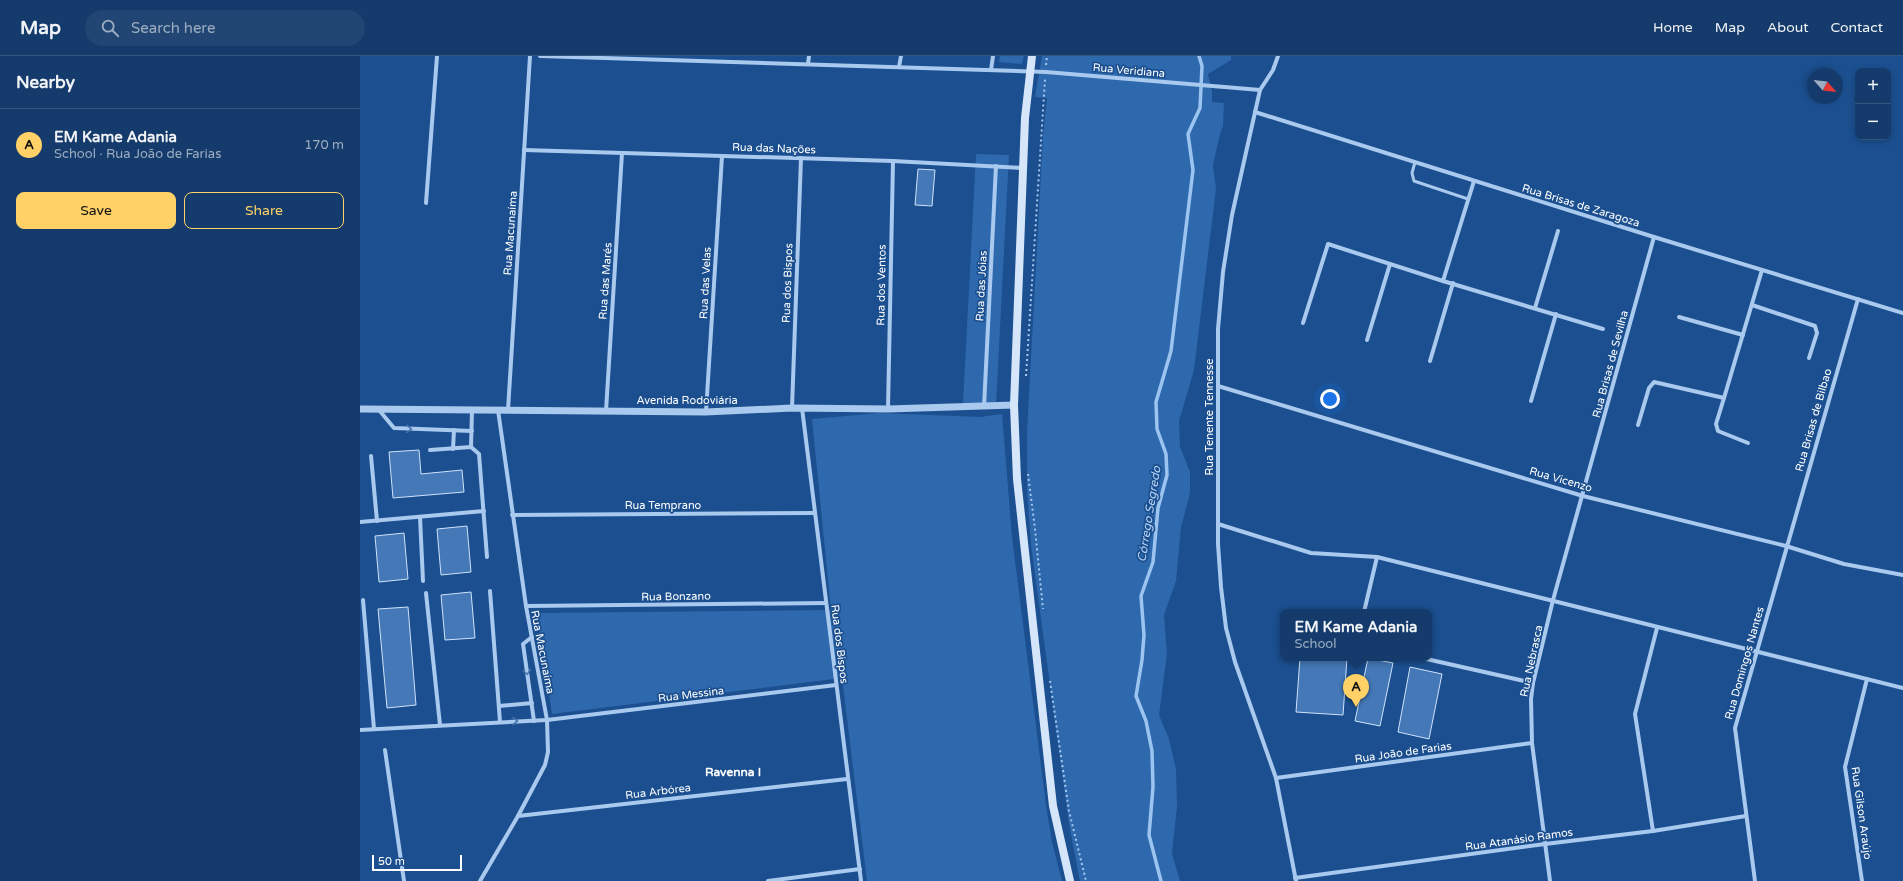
<!DOCTYPE html>
<html lang="en">
<head>
<meta charset="utf-8">
<style>
	body { margin:0; font-family:"Varela Round",sans-serif; background:#214673; color:#f1f3f6 }
	.controls { position:absolute; right:12px; top:12px; display:grid; overflow:hidden; border-radius:8px; box-shadow:0 2px 6px #0003 }
	.controls button { width:36px; height:36px; display:grid; place-items:center; padding:0; border:0; border-bottom:1px solid #33557e; background:#143b6b; color:#f1f3f6; font:20px sans-serif }
	.compass { position:absolute; left:1447px; top:12px; width:36px; height:36px; border-radius:50%; background:#143b6b; box-shadow:0 2px 6px #0003; rotate:117deg }
	.scale { position:absolute; left:12px; bottom:10px; width:90px; box-sizing:border-box; padding-left:4px; border:2px solid #fff; border-top:0; font-size:11px; line-height:14px; white-space:nowrap; color:#fff; -webkit-text-stroke:3px #1b4f8f; paint-order:stroke }
	.you { position:absolute; left:970px; top:343px; width:14px; height:14px; margin:-10px; border:3px solid #fff; border-radius:50%; background:#1a73e8; box-shadow:0 0 0 6px #1a73e833 }
	.badge { display:grid; place-items:center; width:26px; height:26px; border-radius:50%; background:#ffd166; color:#111; font-size:13px; font-weight:700 }
	.pin { position:absolute; translate:-50% -33px; filter:drop-shadow(0 1px 2px #0008) }
	.pin::after { content:''; position:absolute; top:21px; width:14px; height:12px; background:inherit; clip-path:polygon(0 0,100% 0,50% 100%) }
	.popup { position:absolute; left:920px; top:553px; width:152px; height:52px; box-sizing:border-box; display:grid; place-content:center; border-radius:8px; background:#143b6b; filter:drop-shadow(0 1px 3px #0005); font-size:13px; white-space:nowrap; color:#9dadc1 }
	.popup b { font-size:15px; color:#f1f3f6 }
	.popup::after { content:''; position:absolute; left:50%; top:100%; margin-left:-8px; border:8px solid transparent; border-top-color:#143b6b }
	.list { margin:0; padding:0; list-style:none }
	h2 { display:flex; justify-content:space-between; align-items:center; height:52px; margin:0; padding:0 16px; font-size:17px }
	h2 small { font-size:13px; font-weight:400; color:#9dadc1 }
	.list li { display:grid; grid-template-columns:26px 1fr auto; gap:12px; align-items:center; box-sizing:border-box; height:72px; padding:0 16px; border-top:1px solid #33557e }
	.list b { display:block; font-size:15px; white-space:nowrap }
	.list p { margin:0; font-size:13px; white-space:nowrap; color:#9dadc1 }
	.list em { font-size:13px; font-style:normal; color:#9dadc1 }
	.actions { display:flex; gap:8px; padding:12px 16px }
	.actions a { flex:1; padding:9px 0; border:1px solid #ffd166; border-radius:8px; text-align:center; font-size:14px; color:#ffd166 }
	.actions .main { background:#ffd166; color:#111 }
	.icon { flex:none; width:22px; height:22px; fill:none; stroke:currentColor; stroke-width:2; stroke-linecap:round; stroke-linejoin:round }
	.map { position:relative; flex:none; width:1543px; height:825px; overflow:hidden }
	header { display:flex; align-items:center; gap:24px; box-sizing:border-box; height:56px; padding:0 20px; background:#143b6b; border-bottom:1px solid #33557e }
	header strong { font-size:19px }
	nav { display:flex; gap:22px; margin-inline-start:auto; font-size:14px }
	.search { width:280px; height:36px; background:#214673; display:flex; align-items:center; gap:10px; box-sizing:border-box; padding:0 14px; border-radius:22px; color:#9dadc1; font-size:15px }
	main { display:flex }
	aside { flex:1; background:#143b6b }
	.map>svg:first-child { display:block }
	.green { fill:#2e69ad }
	.lines { fill:none; stroke-linecap:round; stroke-linejoin:round }
	.stream { stroke:#9cc4f0; stroke-width:3.5 }
	.building { fill:#4478b7; stroke:#cfe3fa }
	.path { stroke:#a9c9ee; stroke-width:2; stroke-dasharray:2 3; stroke-linecap:butt }
	.service { stroke:#a9c9ee; stroke-width:3 }
	.minor { stroke:#a9c9ee; stroke-width:4 }
	.tertiary { stroke:#a9c9ee; stroke-width:7 }
	.secondary { stroke:#d6e6fa; stroke-width:8 }
	.oneway { stroke:#4674ac }
	.labels { text-anchor:middle; stroke-width:3.5; stroke-linejoin:round; paint-order:stroke }
	.street-label { font-size:11px; fill:#fff; stroke:#1b4f8f }
	.water-label { font-size:12px; font-style:italic; fill:#b5d3f5; stroke:#1b4f8f }
	.neighbourhood-label { font-size:12px; font-weight:bold; fill:#fff; stroke:#1b4f8f }
</style>
</head>
<body>
<header>
<strong>Map</strong>
<div class="search"><svg class="icon" aria-label="search" viewBox="0 0 24 24"><circle cx="10" cy="10" r="6"/><path d="M15 15l6 6"/></svg>Search here</div>
<nav><a>Home</a><a>Map</a><a>About</a><a>Contact</a></nav>
</header>
<main>
<aside>
<h2>Nearby<small></small></h2>
<ul class="list">
<li><span class="badge">A</span><div><b>EM Kame Adania</b><p>School · Rua João de Farias</p></div><em>170 m</em></li>
</ul>
<div class="actions"><a class="main">Save</a><a>Share</a></div>
</aside>
<div class="map">
<svg width="1543" height="825" viewBox="0 0 1543 825">
	<rect width="100%" height="100%" fill="#1b4f8f"/>
	<g class="green">
		<polygon points="640,0 664,0 662,8 639,6"/>
		<polygon points="682,0 871,0 871,4 848,18 852,36 852,46 864,47 863,70 860,78 853,109 856,133 834,314 819,365 820,391 830,416 830,437 821,471 816,525 804,559 807,598 799,659 809,683 816,713 817,750 812,798 820,825 720,825 709,768 671,489 667,433 667,376 683,80 687,42 675,41"/>
		<polygon points="616,98 649,99 636,349 603,348"/>
		<polygon points="519,357 620,361 642,358 652,481 686,749 692,786 702,825 507,825 482,622 192,658 177,557 471,554 452,363"/>
	</g>
	<g class="lines">
		<polyline class="stream" points="801,825 789,779 793,731 792,695 786,665 776,640 782,604 784,579 781,540 793,506 798,452 807,419 806,398 797,373 796,346 811,295 815,262 833,114 828,78 840,52 842,10 839,0"/>
	</g>
	<g class="building">
		<polygon points="558,113 575,114 572,150 555,149"/>
		<polygon points="59,394 61,418 102,414 104,436 33,442 29,396"/>
		<polygon points="107,470 111,516 81,519 77,473"/>
		<polygon points="44,477 48,523 19,526 15,480"/>
		<polygon points="111,536 115,582 85,584 81,539"/>
		<polygon points="48,551 56,649 27,652 18,553"/>
		<polygon points="940,602 987,602 983,659 936,656"/>
		<polygon points="1008,602 1033,607 1020,670 995,665"/>
		<polygon points="1050,611 1082,618 1069,683 1038,676"/>
	</g>
	<g class="lines">
		<g class="path">
			<polyline points="686,9 687,0"/>
			<polyline points="666,320 685,23"/>
			<polyline points="668,418 675,473 683,553"/>
			<polyline points="690,625 709,755 726,825"/>
		</g>
		<polyline class="service" points="1055,106 1052,117 1054,125 1108,143"/>
		<g class="minor">
			<polyline points="180,0 686,16 900,34"/>
			<polyline points="918,0 913,14 900,34 872,159 863,216 858,273 858,488 861,531 866,572 875,606 916,722 936,825"/>
			<polyline points="448,8 449,0"/>
			<polyline points="539,11 541,0"/>
			<polyline points="631,14 633,0"/>
			<polyline points="895,56 1294,181 1543,257"/>
			<polyline points="164,94 533,105 663,112"/>
			<polyline points="66,147 77,0"/>
			<polyline points="1083,225 1243,273"/>
			<polyline points="1392,249 1455,270 1457,277 1449,302"/>
			<polyline points="1175,252 1198,175"/>
			<polyline points="1319,261 1383,279"/>
			<polyline points="943,267 968,188 1083,225 1114,125"/>
			<polyline points="1007,284 1030,208"/>
			<polyline points="1070,305 1093,227"/>
			<polyline points="858,330 1223,440 1426,490 1484,508 1543,519"/>
			<polyline points="1364,342 1356,368 1358,375 1388,387"/>
			<polyline points="1171,345 1196,258"/>
			<polyline points="624,351 636,110"/>
			<polyline points="432,352 441,102"/>
			<polyline points="442,352 501,825"/>
			<polyline points="528,353 533,105"/>
			<polyline points="19,354 34,372 112,375"/>
			<polyline points="148,354 170,0"/>
			<polyline points="246,355 262,97"/>
			<polyline points="346,356 362,100"/>
			<polyline points="1278,369 1289,332 1294,326 1364,342 1402,214"/>
			<polyline points="111,391 112,354"/>
			<polyline points="93,393 94,374"/>
			<polyline points="70,394 111,391 119,398 127,501"/>
			<polyline points="11,400 17,465"/>
			<polyline points="152,459 455,457"/>
			<polyline points="60,461 63,525"/>
			<polyline points="0,466 124,455"/>
			<polyline points="858,468 951,497 1017,501 1543,632"/>
			<polyline points="130,535 140,666"/>
			<polyline points="66,537 80,669"/>
			<polyline points="3,544 14,673"/>
			<polyline points="166,550 466,547"/>
			<polyline points="1004,556 1017,501"/>
			<polyline points="172,581 163,588 174,665"/>
			<polyline points="1062,602 1173,627"/>
			<polyline points="139,650 172,647"/>
			<polyline points="0,674 187,664 476,629"/>
			<polyline points="25,694 44,825"/>
			<polyline points="916,722 1172,687"/>
			<polyline points="158,760 487,723"/>
			<polyline points="1293,775 1275,658 1297,572"/>
			<polyline points="935,822 1185,788 1293,775 1386,760"/>
			<polyline points="120,825 158,760 185,709 188,696 187,664 166,550 138,354"/>
			<polyline points="408,825 500,813"/>
			<polyline points="1190,825 1172,687 1171,643 1173,627 1193,544 1294,181"/>
			<polyline points="1395,825 1375,672 1498,243"/>
			<polyline points="1502,825 1485,711 1507,623"/>
		</g>
		<polyline class="tertiary" points="0,353 346,356 432,352 528,353 654,349"/>
		<polyline class="secondary" points="672,0 665,62 654,349 657,423 693,750 710,825"/>
	</g>
	<defs><path id="oneway-chevron" d="M-2-3.5L2.5 0L-2 3.5" fill="none" stroke-width="1.6" stroke-linecap="round" stroke-linejoin="round"/></defs>
	<g class="oneway">
		<use href="#oneway-chevron" transform="translate(49 373) rotate(1)"/>
		<use href="#oneway-chevron" transform="translate(167 616) rotate(82)"/>
		<use href="#oneway-chevron" transform="translate(155 665) rotate(-2)"/>
	</g>
	<g class="labels">
		<g class="street-label">
			<text transform="translate(769 14) rotate(5)" y="4">Rua Veridiana</text>
			<text transform="translate(414 92) rotate(2)" y="4">Rua das Nações</text>
			<text transform="translate(1221 149) rotate(17)" y="4">Rua Brisas de Zaragoza</text>
			<text transform="translate(150 177) rotate(-86)" y="4">Rua Macunaíma</text>
			<text transform="translate(245 225) rotate(-86)" y="4">Rua das Marés</text>
			<text transform="translate(345 227) rotate(-87)" y="4">Rua das Velas</text>
			<text transform="translate(427 227) rotate(-88)" y="4">Rua dos Bispos</text>
			<text transform="translate(521 229) rotate(-89)" y="4">Rua dos Ventos</text>
			<text transform="translate(621 230) rotate(-87)" y="4">Rua das Jóias</text>
			<text transform="translate(1250 308) rotate(-75)" y="4">Rua Brisas de Sevilha</text>
			<text x="327" y="348">Avenida Rodoviária</text>
			<text transform="translate(849 361) rotate(-90)" y="4">Rua Tenente Tennesse</text>
			<text transform="translate(1453 364) rotate(-74)" y="4">Rua Brisas de Bilbao</text>
			<text transform="translate(1201 423) rotate(16)" y="4">Rua Vicenzo</text>
			<text x="303" y="453">Rua Temprano</text>
			<text transform="translate(316 540) rotate(-1)" y="4">Rua Bonzano</text>
			<text transform="translate(480 588) rotate(83)" y="4">Rua dos Bispos</text>
			<text transform="translate(183 596) rotate(79)" y="4">Rua Macunaíma</text>
			<text transform="translate(1171 605) rotate(-78)" y="4">Rua Nebrasca</text>
			<text transform="translate(1384 607) rotate(-74)" y="4">Rua Domingos Nantes</text>
			<text transform="translate(331 638) rotate(-7)" y="4">Rua Messina</text>
			<text transform="translate(1043 696) rotate(-8)" y="4">Rua João de Farias</text>
			<text transform="translate(298 735) rotate(-7)" y="4">Rua Arbórea</text>
			<text transform="translate(1502 757) rotate(82)" y="4">Rua Gilson Araújo</text>
			<text transform="translate(1159 783) rotate(-8)" y="4">Rua Atanásio Ramos</text>
		</g>
		<g class="water-label">
			<text transform="translate(789 458) rotate(-81)" y="4">Córrego Segredo</text>
		</g>
		<g class="neighbourhood-label">
			<text x="373" y="720">Ravenna I</text>
		</g>
	</g>
</svg>
<div class="controls">
<button>+</button>
<button>−</button>
</div>
<svg class="compass" viewBox="-18 -18 36 36"><path d="M0-13l5 13h-10z" fill="#e53935"/><path d="M0 13l5-13h-10z" fill="#9dadc1"/></svg>
<div class="scale">50 m</div>
<div class="you"></div>
<div class="pin badge" style="left:996px;top:651px">A</div>
<div class="popup"><b>EM Kame Adania</b>School</div>
</div>
</main>
</body>
</html>
